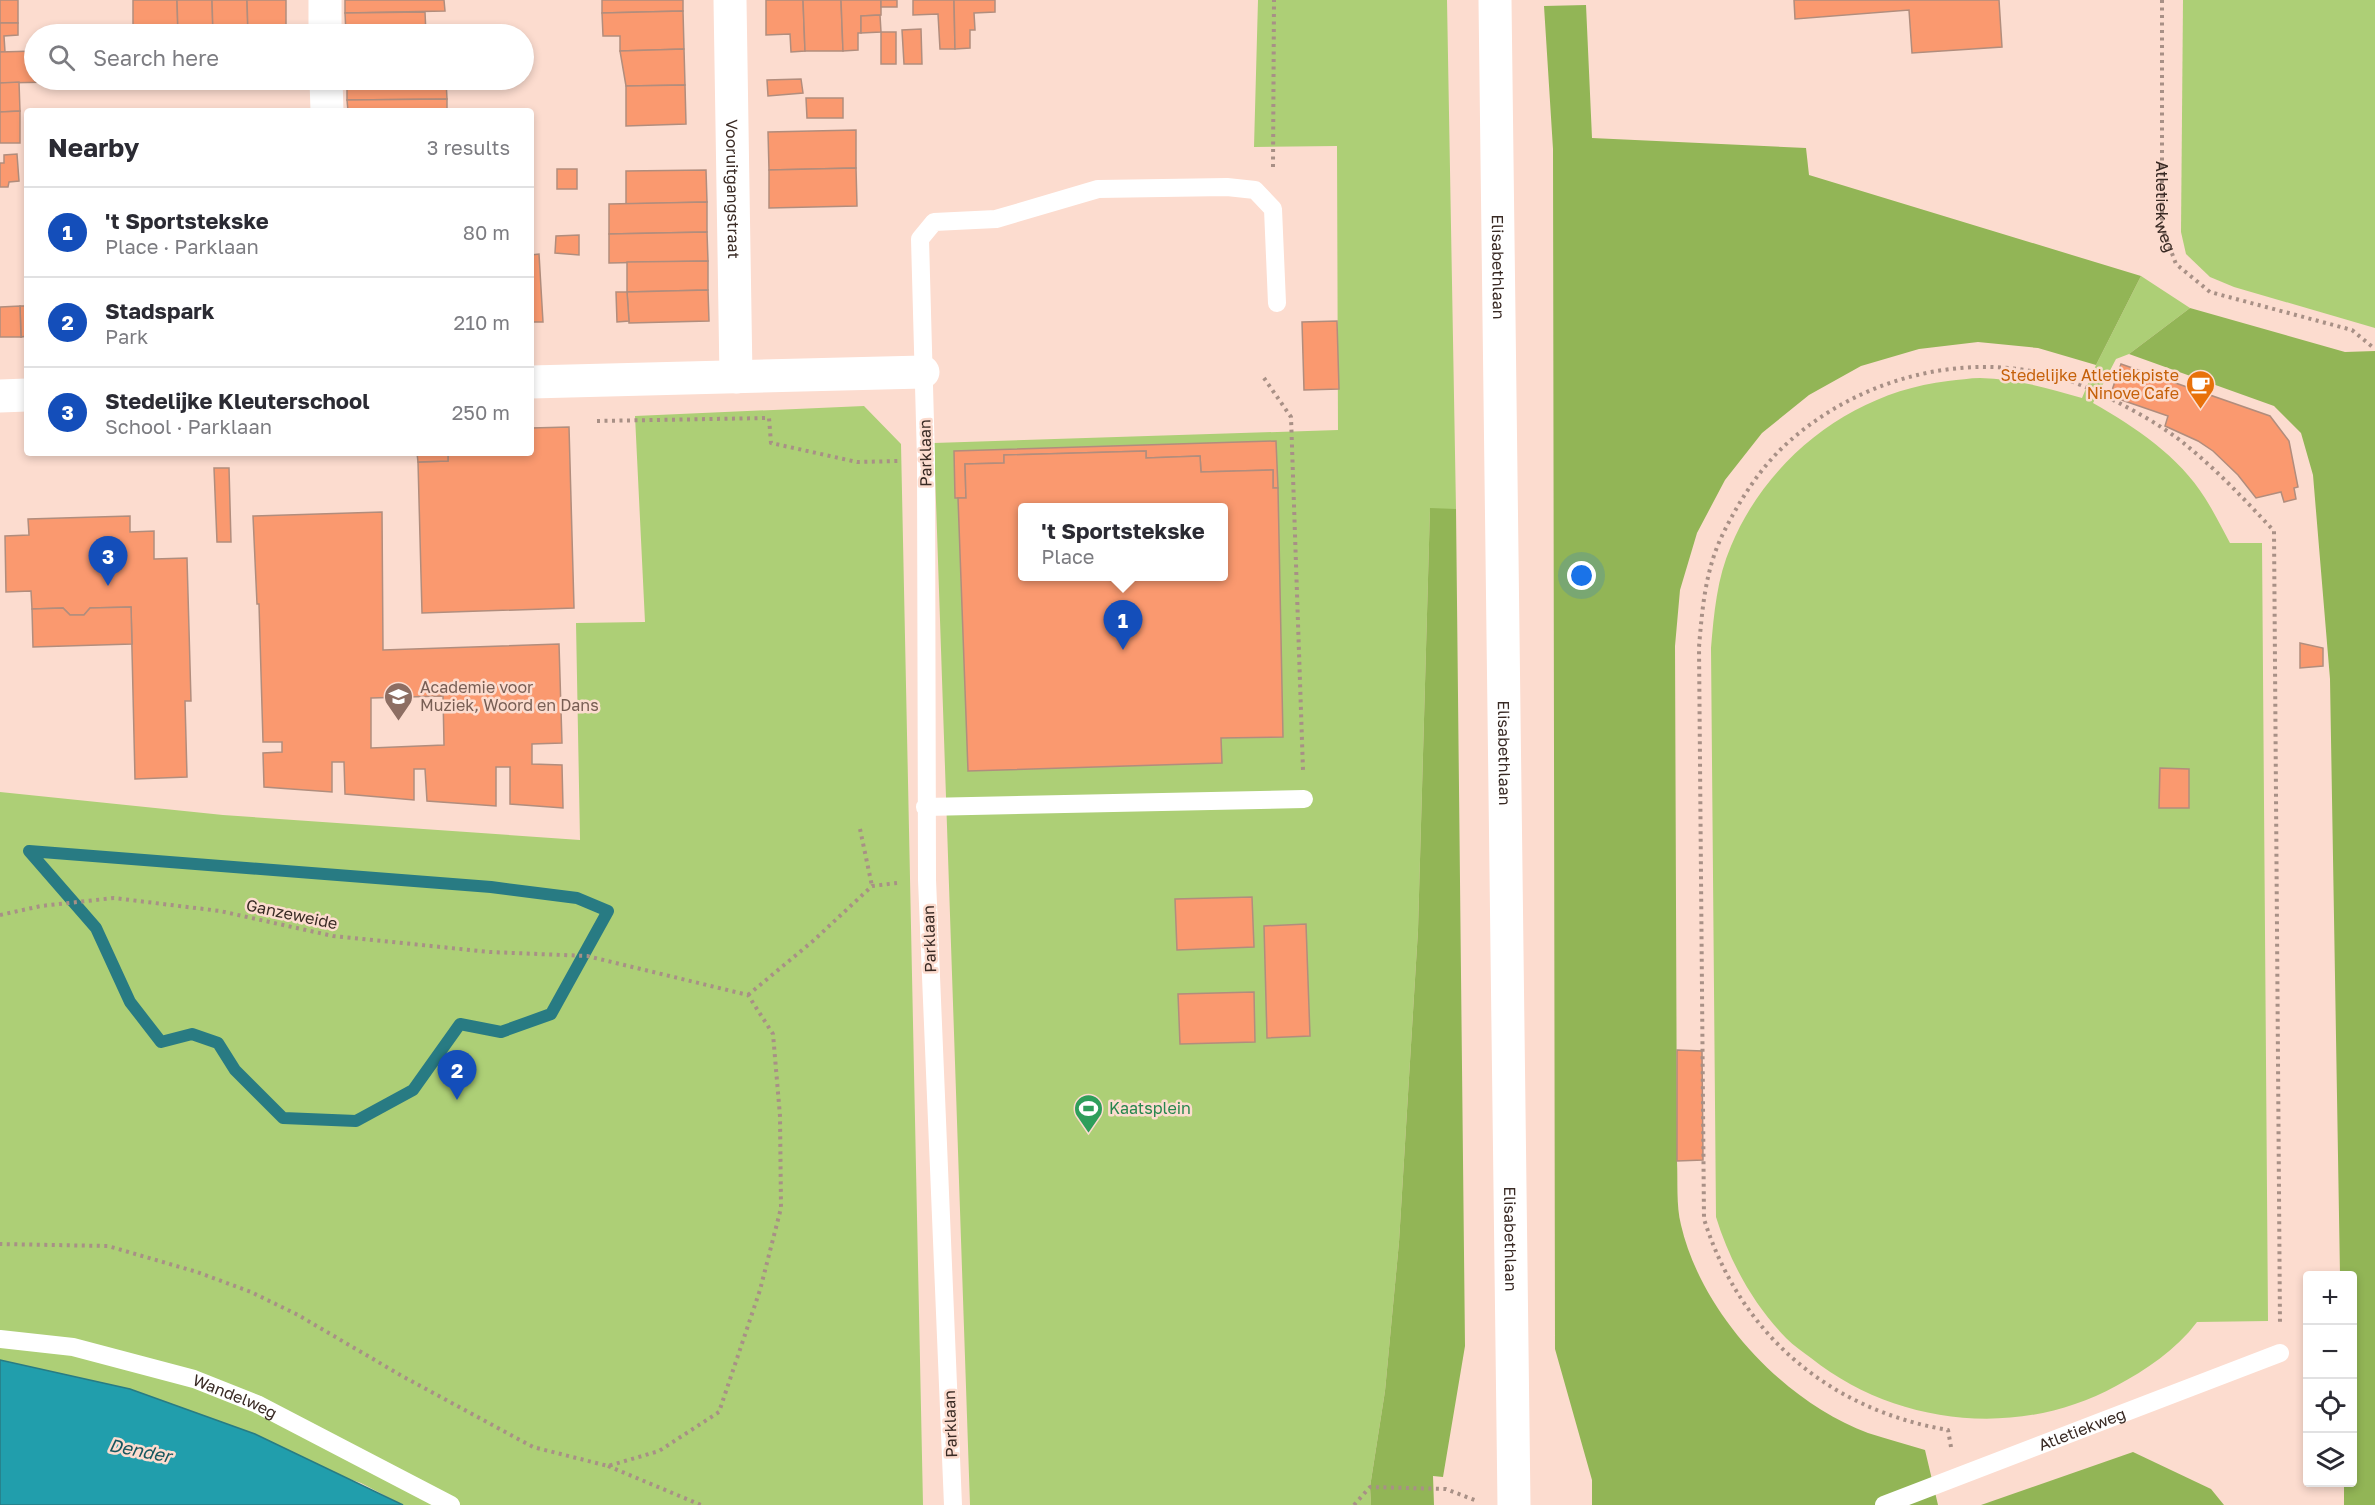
<!DOCTYPE html>
<html lang="en">
<head>
<meta charset="utf-8">
<style>
	body { margin:0; font-family:"Golos Text",sans-serif; background:#f2f2f3; color:#2b2b33 }
	.controls { position:absolute; right:18px; bottom:18px; display:grid; overflow:hidden; border-radius:6px; box-shadow:0 3px 9px #0003 }
	.controls button { width:54px; height:54px; display:grid; place-items:center; padding:0; border:0; border-bottom:2px solid #e1e1e2; background:#fff; color:#2b2b33; font:30px sans-serif }
	.you { position:absolute; left:1582px; top:576px; width:21px; height:21px; margin:-15px; border:4px solid #fff; border-radius:50%; background:#1a73e8; box-shadow:0 0 0 9px #1a73e833 }
	.badge { display:grid; place-items:center; width:39px; height:39px; border-radius:50%; background:#144eba; color:#fff; font-size:20px; font-weight:700 }
	.pin { position:absolute; translate:-50% -50px; filter:drop-shadow(0 2px 3px #0008) }
	.pin::after { content:''; position:absolute; top:32px; width:21px; height:18px; background:inherit; clip-path:polygon(0 0,100% 0,50% 100%) }
	.popup { position:absolute; left:1018px; top:503px; width:210px; height:78px; box-sizing:border-box; display:grid; place-content:center; border-radius:6px; background:#fff; filter:drop-shadow(0 2px 4px #0005); font-size:20px; white-space:nowrap; color:#7c7c81 }
	.popup b { font-size:22px; color:#2b2b33 }
	.popup::after { content:''; position:absolute; left:50%; top:100%; margin-left:-12px; border:12px solid transparent; border-top-color:#fff }
	.list { margin:0; padding:0; list-style:none }
	h2 { display:flex; justify-content:space-between; align-items:center; height:78px; margin:0; padding:0 24px; font-size:26px }
	h2 small { font-size:20px; font-weight:400; color:#7c7c81 }
	.list li { display:grid; grid-template-columns:39px 1fr auto; gap:18px; align-items:center; box-sizing:border-box; height:90px; padding:0 24px; border-top:2px solid #e1e1e2 }
	.list b { display:block; font-size:22px; white-space:nowrap }
	.list p { margin:0; font-size:20px; white-space:nowrap; color:#7c7c81 }
	.list em { font-size:20px; font-style:normal; color:#7c7c81 }
	.icon { flex:none; width:33px; height:33px; fill:none; stroke:currentColor; stroke-width:2; stroke-linecap:round; stroke-linejoin:round }
	.map { position:relative; flex:none; width:2375px; height:1505px; overflow:hidden }
	.search { position:absolute; background:#fff; box-shadow:0 3px 9px #0003; left:24px; top:24px; width:510px; height:66px; display:flex; align-items:center; gap:15px; box-sizing:border-box; padding:0 21px; border-radius:33px; color:#7c7c81; font-size:22px }
	.panel { position:absolute; background:#fff; box-shadow:0 3px 9px #0003; left:24px; top:108px; width:510px; height:348px; border-radius:6px }
	.map>svg:first-child { display:block }
	.green { fill:#adcf76; fill-rule:evenodd }
	.forest { fill:#92b556 }
	.water { fill:#219eac; stroke:#287b83; stroke-width:1.5 }
	.lines { fill:none; stroke-linecap:round; stroke-linejoin:round }
	.stream { stroke:#287b83; stroke-width:12 }
	.building { fill:#fa996f; stroke:#b18d7d; stroke-width:1.5; fill-rule:evenodd }
	.path { stroke:#a89086; stroke-width:4; stroke-dasharray:3 4.5; stroke-linecap:butt }
	.service { stroke:#fff; stroke-width:18 }
	.minor { stroke:#fff; stroke-width:33 }
	.primary { stroke:#fff; stroke-width:33 }
	.labels { text-anchor:middle; stroke-width:5; stroke-linejoin:round; paint-order:stroke }
	.street-label { font-size:16px; fill:#392a24; stroke:#fcdccf }
	.food-label { font-size:16px; fill:#c56008; stroke:#fcdccf; text-anchor:end }
	.education-label { font-size:16px; fill:#785e54; stroke:#fcdccf; text-anchor:start }
	.leisure-label { font-size:16px; fill:#27864d; stroke:#fcdccf; text-anchor:start }
	.water-label { font-size:18px; font-style:italic; fill:#15565e; stroke:#fcdccf }
</style>
</head>
<body>
<div class="map">
<svg width="2375" height="1505" viewBox="0 0 2375 1505">
	<rect width="100%" height="100%" fill="#fcdccf"/>
	<g class="green">
		<path d="M 1258,0 L 1447,0 L 1456,509 L 1430,509 L 1418,930 L 1399,1242 L 1385,1391 L 1370,1487 L 1371,1505 L 970,1505 L 934,443 L 1338,430 L 1337,146 L 1254,147 ZM 1022,508 L 1224,508 L 1224,576 L 1022,576 Z"/>
		<polygon points="2183,0 2375,0 2375,328 2234,287 2210,277 2186,254 2181,232"/>
		<path d="M 2141,276 L 2190,308 L 2129,354 L 2116,359 L 2093,403 C 2135,427 2179,456 2205,498 C 2214,512 2222,528 2230,543 L 2262,543 L 2268,1321 L 2197,1322 C 2176,1350 2146,1370 2116,1386 C 2020,1439 1896,1426 1811,1358 C 1803,1352 1794,1346 1786,1338 C 1753,1304 1730,1262 1716,1217 L 1711,648 C 1714,613 1717,578 1731,546 C 1768,457 1853,392 1948,381 C 1959,380 1970,378 1980,378 C 2016,379 2048,388 2082,398 L 2096,365 Z"/>
		<polygon points="864,406 901,444 923,1505 403,1505 361,1483 0,1360 0,792 223,815 580,840 576,623 645,622 635,416"/>
	</g>
	<g class="forest">
		<path d="M 1586,5 L 1592,138 L 1806,148 L 1809,175 L 2141,276 L 2096,365 L 2038,348 L 1978,342 L 1919,349 L 1861,366 L 1809,395 L 1762,433 L 1725,480 L 1697,533 L 1680,590 L 1675,646 L 1677,1161 C 1678,1181 1676,1205 1681,1225 C 1701,1312 1783,1402 1868,1433 C 1886,1439 1906,1444 1925,1450 L 1938,1505 L 1592,1505 L 1592,1480 L 1555,1349 L 1553,149 L 1544,6 Z"/>
		<polygon points="2190,308 2345,352 2375,351 2375,1505 2344,1505 2344,1483 2352,1482 2352,1276 2340,1275 2330,679 2313,475 2301,433 2274,406 2129,354"/>
		<polygon points="1430,508 1456,509 1465,1346 1443,1477 1433,1476 1434,1505 1371,1505 1370,1487 1385,1391 1399,1242 1418,930"/>
		<polygon points="2133,1452 2211,1489 2224,1505 1981,1505"/>
	</g>
	<polygon class="water" points="0,1360 130,1389 255,1434 403,1505 0,1505"/>
	<g class="lines">
		<polygon class="stream" points="29,851 491,887 577,898 608,911 551,1014 501,1032 460,1024 413,1090 356,1121 283,1118 235,1070 218,1043 192,1034 161,1042 130,1002 96,928"/>
	</g>
	<g class="building">
		<rect x="0" y="0" width="18" height="23"/>
		<polygon points="133,0 177,0 178,34 133,34"/>
		<polygon points="177,0 212,0 213,34 178,34"/>
		<polygon points="212,0 247,0 248,34 213,34"/>
		<polygon points="247,0 286,0 286,34 248,34"/>
		<polygon points="345,0 444,0 445,11 345,13"/>
		<polygon points="602,0 683,0 683,11 602,13"/>
		<polygon points="766,0 803,0 805,51 791,52 790,34 766,35"/>
		<polygon points="803,0 841,0 843,51 805,51"/>
		<polygon points="841,0 881,0 881,15 861,16 861,33 858,33 858,50 843,51"/>
		<rect x="881" y="0" width="16" height="7"/>
		<polygon points="913,0 954,0 955,49 940,49 938,14 913,15"/>
		<polygon points="954,0 995,0 995,12 974,13 975,30 970,30 970,48 955,49"/>
		<polygon points="1794,0 1999,0 2002,47 1912,53 1909,10 1795,19"/>
		<polygon points="683,11 684,49 620,51 620,36 603,36 602,13"/>
		<polygon points="425,12 426,34 346,34 345,13"/>
		<polygon points="880,15 881,32 861,33 861,16"/>
		<polygon points="0,23 18,23 18,35 4,36 5,52 0,52"/>
		<polygon points="921,29 922,64 904,64 902,30"/>
		<rect x="881" y="32" width="15" height="32"/>
		<polygon points="684,49 685,85 626,86 620,51"/>
		<polygon points="34,51 34,80 54,80 54,82 0,83 0,52"/>
		<polygon points="801,79 803,93 768,96 767,80"/>
		<polygon points="347,80 446,80 447,99 347,100"/>
		<polygon points="19,82 20,111 0,112 0,83"/>
		<polygon points="685,85 686,124 626,126 626,86"/>
		<polygon points="806,98 843,98 843,118 807,118"/>
		<polygon points="447,99 447,110 348,111 347,100"/>
		<polygon points="20,111 20,143 0,143 0,112"/>
		<polygon points="856,130 856,168 769,170 768,132"/>
		<polygon points="17,154 19,181 9,182 8,187 0,187 0,163 4,163 4,155"/>
		<polygon points="856,168 857,206 769,208 769,170"/>
		<rect x="557" y="169" width="20" height="20"/>
		<polygon points="706,170 707,202 626,204 626,171"/>
		<polygon points="707,202 707,232 609,234 609,204"/>
		<polygon points="707,232 708,261 609,263 609,234"/>
		<polygon points="579,235 579,255 555,253 556,236"/>
		<polygon points="539,254 543,322 531,322 531,255"/>
		<polygon points="708,261 708,290 627,292 627,262"/>
		<polygon points="708,290 709,321 629,323 627,292"/>
		<polygon points="616,292 627,292 629,321 617,322"/>
		<polygon points="20,306 27,306 27,336 21,337"/>
		<polygon points="20,306 21,337 0,337 0,307"/>
		<polygon points="1337,321 1339,389 1304,390 1302,322"/>
		<polygon points="2121,364 2270,416 2289,441 2298,487 2294,488 2296,499 2284,502 2281,492 2256,498 2238,475 2213,451 2198,441 2165,426 2168,416 2110,396"/>
		<polygon points="569,427 574,608 422,613 418,462 448,461 448,453 531,453 531,428"/>
		<polygon points="1276,441 1278,488 1273,488 1273,470 1201,472 1200,456 1146,458 1146,451 1004,455 1004,463 965,464 966,498 955,498 954,451"/>
		<path d="M 1146,451 L 1146,458 L 1200,456 L 1201,472 L 1273,470 L 1273,488 L 1278,488 L 1283,737 L 1221,738 L 1222,763 L 968,771 L 958,498 L 966,498 L 965,464 L 1004,463 L 1004,455 ZM 1022,508 L 1224,508 L 1224,576 L 1022,576 Z"/>
		<polygon points="417,453 448,453 448,461 418,462"/>
		<polygon points="214,468 229,468 231,542 217,542"/>
		<path d="M 382,512 L 383,650 L 559,644 L 562,743 L 532,744 L 532,764 L 562,765 L 563,808 L 510,804 L 510,767 L 496,767 L 496,806 L 427,801 L 425,769 L 414,769 L 414,800 L 345,794 L 344,762 L 332,762 L 332,792 L 264,787 L 263,753 L 282,752 L 282,742 L 263,742 L 259,604 L 257,604 L 253,516 ZM 443,696 L 444,745 L 371,748 L 371,698 Z"/>
		<polygon points="130,516 130,532 154,531 154,559 187,558 191,701 185,701 187,777 135,779 131,607 90,608 84,615 70,615 63,608 32,609 31,591 6,592 5,536 29,535 28,519"/>
		<polygon points="131,607 132,644 33,647 32,609 63,608 70,615 84,615 90,608"/>
		<polygon points="2300,643 2323,648 2323,666 2300,668"/>
		<polygon points="2160,768 2189,769 2189,808 2159,808"/>
		<polygon points="1252,897 1254,947 1177,950 1175,899"/>
		<polygon points="1306,924 1310,1036 1267,1038 1264,926"/>
		<polygon points="1254,992 1255,1042 1180,1044 1178,994"/>
		<polygon points="1677,1050 1702,1051 1703,1160 1677,1161"/>
	</g>
	<g class="lines">
		<g class="path">
			<path id="s1" d="M 2162,0 L 2162,227 L 2176,264 L 2210,292 L 2352,330 L 2375,349"/>
			<polyline points="1273,167 1274,0"/>
			<polyline points="1264,378 1291,417 1303,770"/>
			<polyline points="597,421 769,418 771,443 857,462 898,461"/>
			<polyline points="860,829 872,886"/>
			<polyline points="0,915 41,906 114,898 220,911 333,936 490,952 587,956 748,995 773,1034 780,1116 781,1208 760,1290 719,1412 659,1451 608,1466 533,1447 402,1376 298,1315 251,1292 197,1272 108,1246 0,1244"/>
			<polyline points="748,995 813,941 872,886 897,883"/>
			<path d="M 1951,1447 L 1948,1430 C 1829,1410 1740,1334 1704,1219 L 1699,647 C 1702,611 1705,574 1720,540 C 1735,508 1755,475 1780,450 C 1859,373 1985,343 2088,388 C 2117,401 2161,424 2186,445 C 2218,471 2246,501 2274,531 L 2280,1326"/>
			<polyline points="608,1466 701,1505"/>
			<polyline points="1354,1505 1370,1487 1446,1489 1477,1501"/>
		</g>
		<g class="service">
			<polyline points="925,807 1304,799"/>
			<path id="s2" d="M 0,1339 L 73,1347 L 194,1379 L 257,1404 L 451,1505"/>
			<polyline points="953,1505 927,880 926,459 920,239 934,222 996,219 1098,189 1227,187 1255,190 1273,209 1277,303"/>
			<path id="s3" d="M 1884,1505 L 2280,1353"/>
		</g>
		<g class="minor">
			<polyline points="325,0 325,34"/>
			<path id="s4" d="M 730,0 L 736,377"/>
			<polyline points="326,80 327,111"/>
			<polyline points="531,382 923,372"/>
			<polyline points="0,396 27,395"/>
		</g>
		<path class="primary" id="s5" d="M 1495,0 L 1514,1505"/>
	</g>
	<defs>
		<symbol id="cafe-pin" viewBox="-11 -11 22 30"><path d="M0 17L-7.5 6A9.5 9.5 0 1 1 7.5 6Z" fill="#e8710a" stroke="#fcdccf"/><path d="M-5.5-4.5H6V0H3Q3 3.5 0 3.5H-2.5Q-5.5 3.5-5.5 0ZM3-3.2v2h1.7v-2ZM-6 4.5H4V6H-6Z" fill="#fff"/></symbol>
		<symbol id="school-pin" viewBox="-11 -11 22 30"><path d="M0 17L-7.5 6A9.5 9.5 0 1 1 7.5 6Z" fill="#8d6e63" stroke="#fcdccf"/><path d="M0-5L7-2L0 1L-7-2ZM-4 1L0 2.5L4 1V4Q0 6-4 4Z" fill="#fff"/></symbol>
		<symbol id="stadium-pin" viewBox="-11 -11 22 30"><path d="M0 17L-7.5 6A9.5 9.5 0 1 1 7.5 6Z" fill="#2e9e5b" stroke="#fcdccf"/><path d="M0-5a6.5 5 0 1 0 0 10a6.5 5 0 1 0 0-10ZM-3.5-1.8h7v3.6h-7Z" fill="#fff"/></symbol>
	</defs>
	<g fill-rule="evenodd">
		<use href="#cafe-pin" x="2184" y="368" width="33" height="45"/>
		<use href="#school-pin" x="382" y="680" width="33" height="45"/>
		<use href="#stadium-pin" x="1072" y="1092" width="33" height="45"/>
	</g>
	<g class="labels">
		<g class="street-label">
			<text dy="6" stroke="none"><textPath href="#s4" startOffset="189">Vooruitgangstraat</textPath></text>
			<text dy="6" stroke="none"><textPath href="#s1" startOffset="207">Atletiekweg</textPath></text>
			<text dy="6" stroke="none"><textPath href="#s5" startOffset="267">Elisabethlaan</textPath></text>
			<text transform="translate(925 453) rotate(-91)" y="6">Parklaan</text>
			<text dy="6" stroke="none"><textPath href="#s5" startOffset="753">Elisabethlaan</textPath></text>
			<text transform="translate(292 914) rotate(12)" y="6">Ganzeweide</text>
			<text transform="translate(929 939) rotate(-92)" y="6">Parklaan</text>
			<text dy="6" stroke="none"><textPath href="#s5" startOffset="1239">Elisabethlaan</textPath></text>
			<text dy="6" stroke="none"><textPath href="#s2" startOffset="243">Wandelweg</textPath></text>
			<text transform="translate(950 1424) rotate(-92)" y="6">Parklaan</text>
			<text dy="6" stroke="none"><textPath href="#s3" startOffset="212">Atletiekweg</textPath></text>
		</g>
		<g class="food-label">
			<text x="2179" y="381">Stedelijke Atletiekpiste<tspan x="2179" dy="18">Ninove Cafe</tspan></text>
		</g>
		<g class="education-label">
			<text x="420" y="693">Academie voor<tspan x="420" dy="18">Muziek, Woord en Dans</tspan></text>
		</g>
		<g class="leisure-label">
			<text x="1109" y="1114">Kaatsplein</text>
		</g>
		<g class="water-label">
			<text transform="translate(140 1451) rotate(11)" y="6">Dender</text>
		</g>
	</g>
</svg>
<div class="controls">
<button>+</button>
<button>−</button>
<button><svg class="icon" aria-label="locate" viewBox="0 0 24 24"><circle cx="12" cy="12" r="6"/><path d="M12 2v4M12 18v4M2 12h4M18 12h4"/></svg></button>
<button><svg class="icon" aria-label="layers" viewBox="0 0 24 24"><path d="M12 4l9 5-9 5-9-5zM3 14l9 5 9-5"/></svg></button>
</div>
<div class="you"></div>
<div class="pin badge" style="left:1123px;top:650px">1</div>
<div class="popup"><b>'t Sportstekske</b>Place</div>
<div class="pin badge" style="left:457px;top:1100px">2</div>
<div class="pin badge" style="left:108px;top:586px">3</div>
<div class="search"><svg class="icon" aria-label="search" viewBox="0 0 24 24"><circle cx="10" cy="10" r="6"/><path d="M15 15l6 6"/></svg>Search here</div>
<section class="panel">
<h2>Nearby<small>3 results</small></h2>
<ul class="list">
<li><span class="badge">1</span><div><b>'t Sportstekske</b><p>Place · Parklaan</p></div><em>80 m</em></li>
<li><span class="badge">2</span><div><b>Stadspark</b><p>Park</p></div><em>210 m</em></li>
<li><span class="badge">3</span><div><b>Stedelijke Kleuterschool</b><p>School · Parklaan</p></div><em>250 m</em></li>
</ul>
</section>
</div>
</body>
</html>
